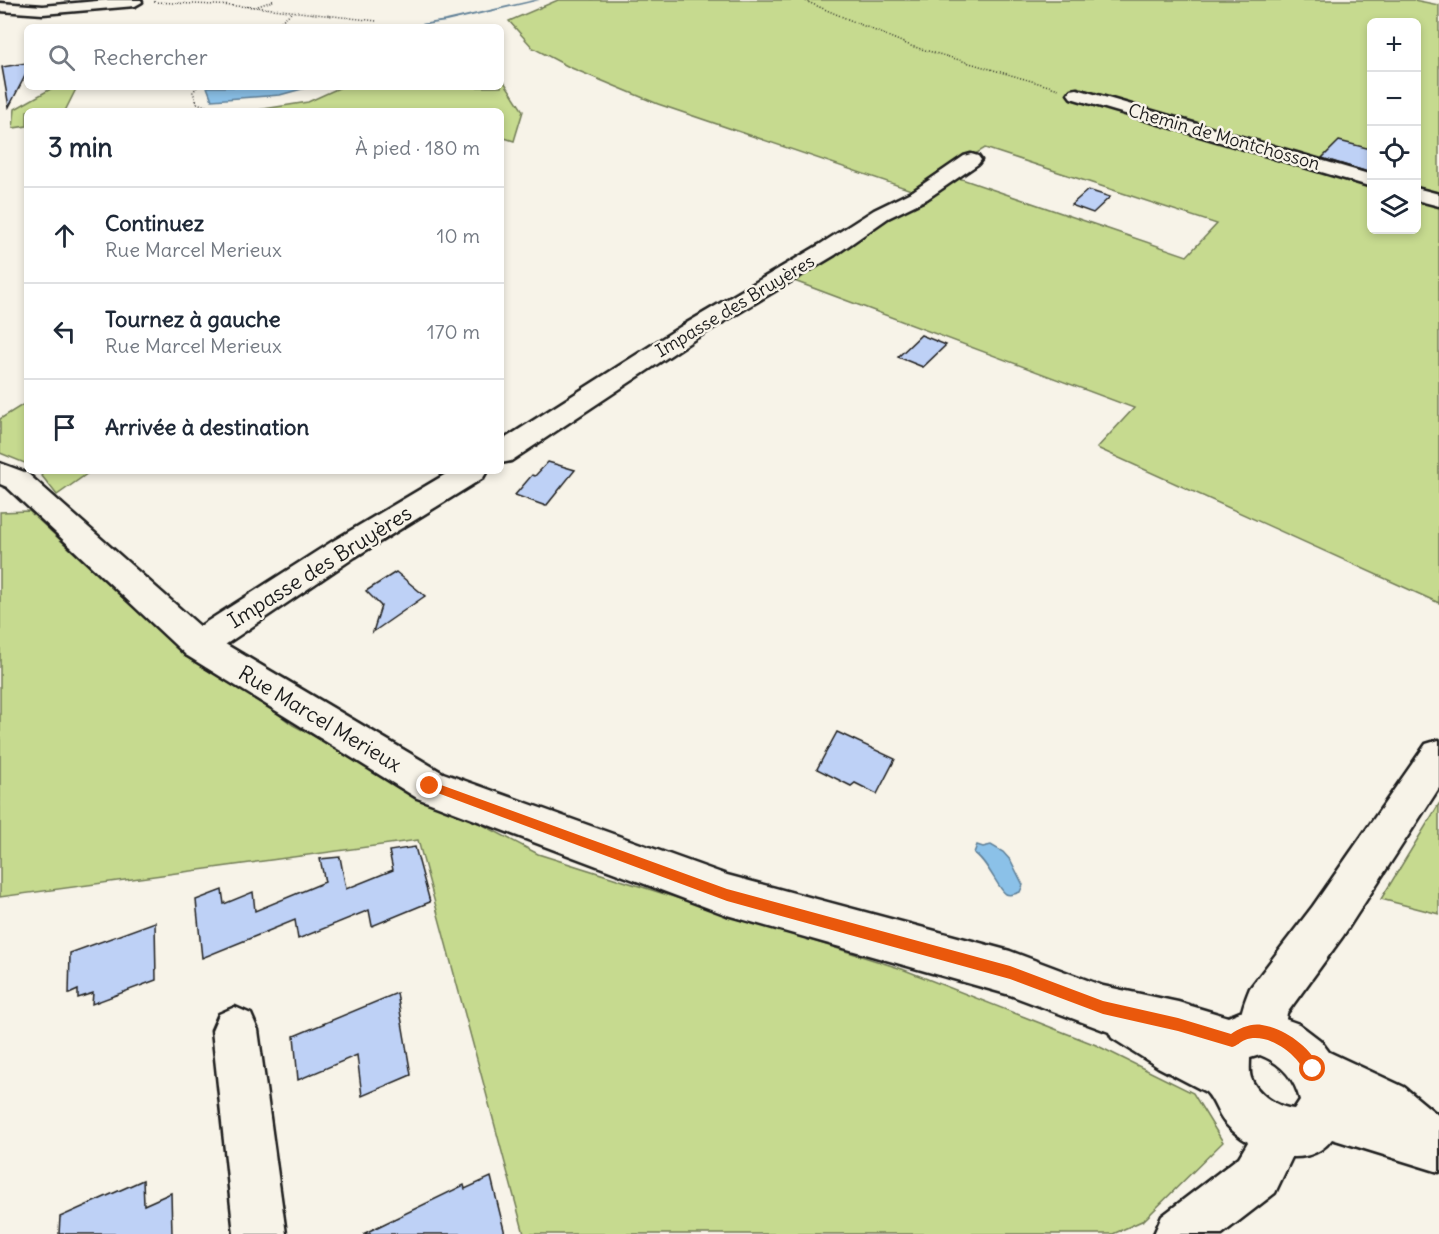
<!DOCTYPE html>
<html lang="fr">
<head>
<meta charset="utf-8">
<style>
	body { margin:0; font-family:Delius,sans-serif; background:#f2f2f3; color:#1f2937 }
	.controls { position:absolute; right:18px; top:18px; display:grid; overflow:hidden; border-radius:9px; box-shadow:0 3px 9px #0003 }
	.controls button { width:54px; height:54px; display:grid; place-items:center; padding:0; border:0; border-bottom:2px solid #e0e1e3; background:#fff; color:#1f2937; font:30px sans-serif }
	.stop { position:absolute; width:18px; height:18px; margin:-14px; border:4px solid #ea580c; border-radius:50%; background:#fff }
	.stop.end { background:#ea580c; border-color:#fff; box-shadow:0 2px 6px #0008 }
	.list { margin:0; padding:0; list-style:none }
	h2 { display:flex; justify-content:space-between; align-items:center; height:78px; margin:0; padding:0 24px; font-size:26px }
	h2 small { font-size:20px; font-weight:400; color:#747a83 }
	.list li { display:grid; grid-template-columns:39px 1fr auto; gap:18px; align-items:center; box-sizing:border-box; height:96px; padding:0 24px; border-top:2px solid #e0e1e3 }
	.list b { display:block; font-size:22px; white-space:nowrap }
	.list p { margin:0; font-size:20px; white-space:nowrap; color:#747a83 }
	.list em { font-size:20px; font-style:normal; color:#747a83 }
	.icon { flex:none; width:33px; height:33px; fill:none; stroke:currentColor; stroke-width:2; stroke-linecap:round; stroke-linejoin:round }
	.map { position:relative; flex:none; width:1439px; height:1234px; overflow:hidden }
	.search { position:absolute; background:#fff; box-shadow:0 3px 9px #0003; left:24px; top:24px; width:480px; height:66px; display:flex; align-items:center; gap:15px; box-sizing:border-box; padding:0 21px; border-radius:9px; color:#747a83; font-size:22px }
	.panel { position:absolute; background:#fff; box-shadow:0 3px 9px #0003; left:24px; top:108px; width:480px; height:366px; border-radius:9px }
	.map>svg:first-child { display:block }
	.green { fill:#c6da8f; stroke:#717b56; stroke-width:1.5; fill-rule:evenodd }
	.water { fill:#8bc1e8; stroke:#5f7f96; stroke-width:1.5 }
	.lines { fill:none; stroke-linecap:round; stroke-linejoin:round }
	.stream { fill:#5f7f96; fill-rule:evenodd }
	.building { fill:#bed1f6; stroke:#1c1c1c; stroke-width:1.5 }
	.minor-casing { stroke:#1c1c1c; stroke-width:5 }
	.major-casing { stroke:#1c1c1c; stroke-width:5 }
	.path { stroke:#1c1c1c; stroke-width:1.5; stroke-dasharray:1 2; stroke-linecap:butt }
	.minor { fill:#f7f3e8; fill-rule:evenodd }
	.major { fill:#f7f3e8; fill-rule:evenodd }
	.route { fill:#ea580c }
	.labels { text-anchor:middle; stroke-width:5; stroke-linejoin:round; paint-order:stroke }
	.far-street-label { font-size:18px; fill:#1c1c1c; stroke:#f7f3e8 }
	.street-label { font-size:21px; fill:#1c1c1c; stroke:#f7f3e8 }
</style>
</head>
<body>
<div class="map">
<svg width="1439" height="1234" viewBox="0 0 1439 1234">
	<rect width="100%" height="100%" fill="#f7f3e8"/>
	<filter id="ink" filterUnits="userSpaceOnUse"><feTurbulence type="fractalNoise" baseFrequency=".0167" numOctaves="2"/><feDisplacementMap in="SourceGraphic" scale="12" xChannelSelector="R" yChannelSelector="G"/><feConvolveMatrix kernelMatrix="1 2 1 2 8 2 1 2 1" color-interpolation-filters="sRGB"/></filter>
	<g filter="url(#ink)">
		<g class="green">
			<path d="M 558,0 L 1414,0 L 1439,5 L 1439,603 L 1097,448 L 1134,408 L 789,279 L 956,177 L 1187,256 L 1217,224 L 985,148 L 914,191 L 658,104 L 569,67 L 533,48 L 509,21 ZM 1372,22 L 1416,22 L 1416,230 L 1372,230 Z"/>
			<polygon points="501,77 523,111 514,141 501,137 501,111 251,111 308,102 341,87 501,87"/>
			<polygon points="54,87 77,87 65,111 27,111 27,126 13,128 15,109"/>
			<polygon points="27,402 27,464 0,453 0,419"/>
			<polygon points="38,471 91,471 57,495"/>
			<polygon points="29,511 125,600 293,725 538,854 902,969 1096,1045 1193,1093 1223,1142 1144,1220 1113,1234 524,1234 418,840 0,897 0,512"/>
			<polygon points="1439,804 1439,914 1381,899"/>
		</g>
		<g class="water">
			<polygon points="207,87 309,87 280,95 212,100"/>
			<path d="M 977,845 L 983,847 L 991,845 L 1003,852 L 1011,861 L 1023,885 L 1020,892 C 1015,894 1010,896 1006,894 C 999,891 987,860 974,853 Z"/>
		</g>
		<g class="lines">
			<polygon class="stream" points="534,0 540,0 446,22 411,27 402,27 446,20"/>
		</g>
		<g class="building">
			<polygon points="27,63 27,72 9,107 2,67"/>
			<polygon points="1339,141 1371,149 1371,173 1322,158"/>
			<polygon points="1088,190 1110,197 1093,213 1071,205"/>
			<polygon points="921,335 946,345 923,367 898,357"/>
			<polygon points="548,462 575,470 546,506 515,495 532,475 535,476"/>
			<polygon points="396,572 425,596 373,632 381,606 366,591"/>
			<polygon points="837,732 895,759 877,794 855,783 851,786 817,769"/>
			<polygon points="415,847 430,902 372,926 369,910 298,939 295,920 202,958 196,900 222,890 224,904 253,892 255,911 325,882 320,859 340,857 346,889 393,870 389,851"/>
			<polygon points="155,922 156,980 92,1004 93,993 78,998 78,990 69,994 70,953"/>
			<polygon points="397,993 411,1075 362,1096 357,1055 298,1080 294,1036"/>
			<polygon points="491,1177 505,1234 363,1234 464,1185 465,1189"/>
			<polygon points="143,1180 144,1205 171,1193 172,1234 59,1234 60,1217"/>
		</g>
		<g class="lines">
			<defs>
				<g id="minor">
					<polygon points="108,0 141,0 142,2 135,6 43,14 0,11 0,3 43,6"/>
					<polygon points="1077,89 1372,175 1372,187 1071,98 1068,94 1071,90"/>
					<polygon points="971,154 978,156 981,160 978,164 927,199 888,218 835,255 698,337 511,461 501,463 501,441 680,327 819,245 874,210 913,191 964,156"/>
					<polygon points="1416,188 1439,194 1439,206 1416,200"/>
					<polygon points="451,471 487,471 483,478 355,557 210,655 198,658 186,655 181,645 186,635 333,541"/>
					<path d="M 1439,740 L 1439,788 L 1343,936 L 1287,1013 L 1284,1031 L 1277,1047 L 1261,1054 L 1245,1047 C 1236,1025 1241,1010 1250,988 L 1313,906 L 1426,744 Z"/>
					<polygon points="235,1007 251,1014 258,1030 286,1234 234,1234 212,1030 219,1014"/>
					<polygon points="1275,1107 1292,1114 1299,1131 1295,1151 1275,1193 1222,1234 1154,1234 1162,1216 1239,1157 1248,1142 1258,1114"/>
				</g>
				<path id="major" d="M 0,463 L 27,473 L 210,635 L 443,773 L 727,875 L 1010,951 L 1103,986 L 1178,1002 L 1228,1017 L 1240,1012 L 1260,1010 L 1299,1024 L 1320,1040 L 1329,1052 L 1404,1087 L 1439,1116 L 1439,1172 L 1332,1139 C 1305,1175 1249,1150 1225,1123 C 1217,1114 1215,1101 1206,1092 L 1158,1067 L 1112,1038 L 1109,1032 L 1010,995 L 727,915 L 417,798 L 186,655 L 7,487 L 0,484 ZM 1260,1055 C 1281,1063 1295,1079 1300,1100 L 1294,1109 C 1278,1108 1257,1094 1251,1078 C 1249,1072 1250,1064 1250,1058 Z"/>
			</defs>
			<use href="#minor" class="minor-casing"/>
			<use href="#major" class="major-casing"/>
			<g class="path">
				<polyline points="803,0 911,46 1059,89"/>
				<polyline points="154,2 255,7 377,21"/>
				<polyline points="258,6 275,0"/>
				<polyline points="274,27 292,12"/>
				<polyline points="197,87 193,92 197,103 219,111"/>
			</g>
			<use href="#minor" class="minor"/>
			<use href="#major" class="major"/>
		</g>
	</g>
	<path class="route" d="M 430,781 L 727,889 L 1010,966 L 1103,1001 L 1178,1018 L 1231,1034 C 1240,1028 1251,1023 1262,1025 C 1284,1028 1312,1048 1320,1069 L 1318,1074 L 1313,1076 C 1306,1073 1301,1065 1296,1059 C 1285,1046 1262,1033 1245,1040 C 1240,1042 1237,1046 1232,1047 L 1178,1031 L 1103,1014 L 1010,979 L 727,901 L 427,789 L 427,782 Z"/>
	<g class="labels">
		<g class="far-street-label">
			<text transform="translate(1224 137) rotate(16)" y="6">Chemin de Montchosson</text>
			<text transform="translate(735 306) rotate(-31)" y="6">Impasse des Bruyères</text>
		</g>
		<g class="street-label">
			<text transform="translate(320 567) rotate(-32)" y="7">Impasse des Bruyères</text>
			<text transform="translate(320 719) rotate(31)" y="7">Rue Marcel Merieux</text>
		</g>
	</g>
</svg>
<div class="controls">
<button>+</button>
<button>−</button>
<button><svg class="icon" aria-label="locate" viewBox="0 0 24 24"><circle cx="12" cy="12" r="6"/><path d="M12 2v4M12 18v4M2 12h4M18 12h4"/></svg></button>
<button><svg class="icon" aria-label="layers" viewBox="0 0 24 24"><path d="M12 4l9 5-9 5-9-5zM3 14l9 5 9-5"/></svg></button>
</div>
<div class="stop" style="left:1313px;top:1069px"></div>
<div class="stop end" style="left:430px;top:786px"></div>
<div class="search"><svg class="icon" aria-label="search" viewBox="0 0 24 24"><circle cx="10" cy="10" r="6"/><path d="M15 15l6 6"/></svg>Rechercher</div>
<section class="panel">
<h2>3 min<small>À pied · 180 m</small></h2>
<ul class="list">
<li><svg class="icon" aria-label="ahead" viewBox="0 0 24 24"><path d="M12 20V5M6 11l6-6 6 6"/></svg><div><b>Continuez</b><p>Rue Marcel Merieux</p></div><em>10 m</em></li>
<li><svg class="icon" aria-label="left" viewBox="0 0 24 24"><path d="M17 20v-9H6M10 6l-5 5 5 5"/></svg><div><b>Tournez à gauche</b><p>Rue Marcel Merieux</p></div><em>170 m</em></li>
<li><svg class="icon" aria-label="arrive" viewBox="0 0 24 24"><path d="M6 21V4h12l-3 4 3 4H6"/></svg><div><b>Arrivée à destination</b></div></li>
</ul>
</section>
</div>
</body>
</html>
